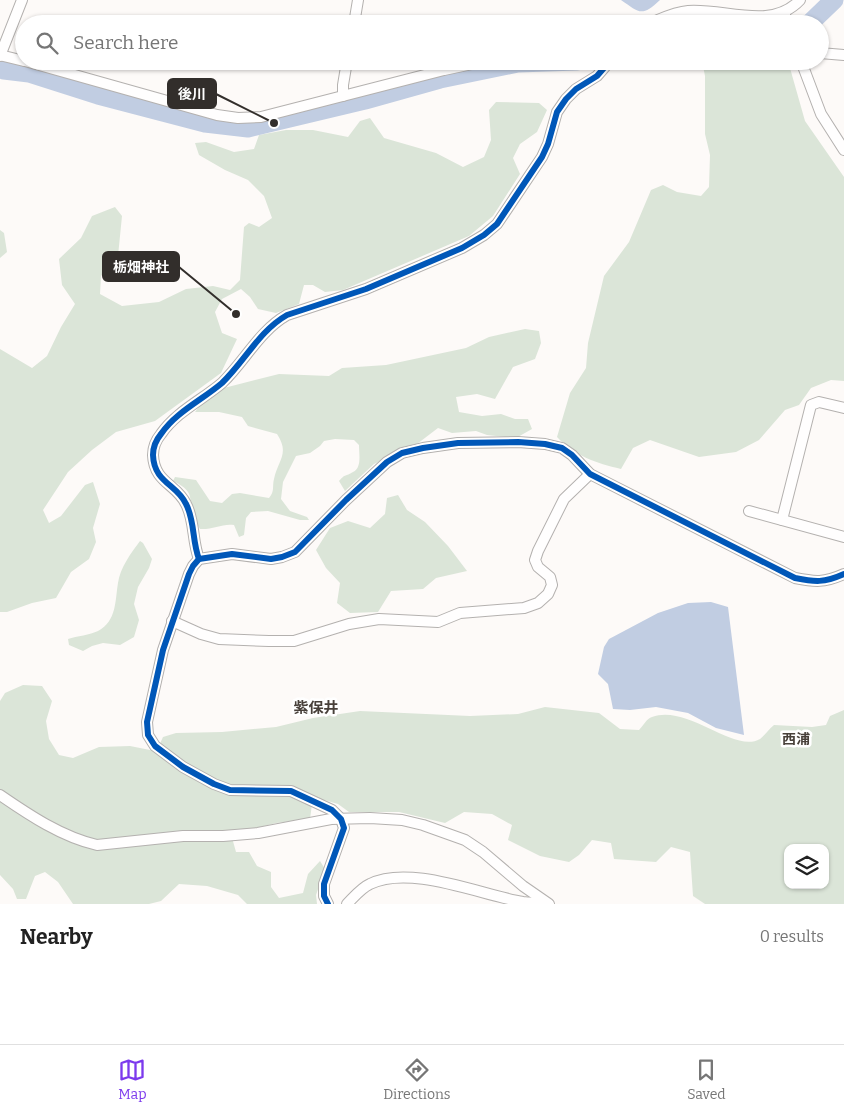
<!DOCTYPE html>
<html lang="en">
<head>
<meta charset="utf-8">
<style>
	body { margin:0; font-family:Bitter,"Noto Sans JP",serif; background:#f6f6f6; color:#222 }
	.controls { position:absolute; right:15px; bottom:15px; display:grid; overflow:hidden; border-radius:10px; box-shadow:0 1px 4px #0004 }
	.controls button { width:45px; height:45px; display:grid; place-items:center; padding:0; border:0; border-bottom:1px solid #e0e0e0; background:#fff; color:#222; font:25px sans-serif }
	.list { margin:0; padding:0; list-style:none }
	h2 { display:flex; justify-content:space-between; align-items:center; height:65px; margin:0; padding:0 20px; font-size:21px }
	h2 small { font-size:16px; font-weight:400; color:#767676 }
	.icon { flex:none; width:28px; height:28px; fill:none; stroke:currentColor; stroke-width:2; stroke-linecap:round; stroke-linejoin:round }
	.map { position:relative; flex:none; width:844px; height:904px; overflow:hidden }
	.search { position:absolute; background:#fff; box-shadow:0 1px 4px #0004; left:15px; right:15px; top:15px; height:55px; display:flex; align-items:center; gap:12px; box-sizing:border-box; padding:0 18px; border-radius:28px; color:#767676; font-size:19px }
	.sheet { height:140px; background:#fff }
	nav { display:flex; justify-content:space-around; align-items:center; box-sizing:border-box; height:70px; border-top:1px solid #e0e0e0; background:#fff; font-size:14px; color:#767676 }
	nav a { display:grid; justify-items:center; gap:2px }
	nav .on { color:#7c3aed }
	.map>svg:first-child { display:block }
	.green { fill:#dbe5d8; fill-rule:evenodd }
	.water { fill:#c1cde2 }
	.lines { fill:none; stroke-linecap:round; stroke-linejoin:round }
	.river { stroke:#c1cde2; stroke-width:19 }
	.minor-casing { stroke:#b4b1af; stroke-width:12 }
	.minor { stroke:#fffefe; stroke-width:10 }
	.cycleway-casing { stroke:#fff; stroke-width:9 }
	.cycleway { stroke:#0057b8; stroke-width:6 }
	.labels { text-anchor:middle; stroke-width:5; stroke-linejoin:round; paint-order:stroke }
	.neighbourhood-label { font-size:14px; font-weight:bold; fill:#48403a; stroke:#fff }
	.quarter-label { font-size:15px; font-weight:bold; fill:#48403a; stroke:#fff }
	.leader { fill:none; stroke:#322e2b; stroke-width:2 }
	.callout-dot { fill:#322e2b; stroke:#fff; stroke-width:2 }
	.callout { fill:#322e2b; stroke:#322e2b; stroke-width:2 }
	.callout-label { font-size:14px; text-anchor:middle; font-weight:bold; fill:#fff }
</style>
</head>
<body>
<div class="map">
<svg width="844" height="904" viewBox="0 0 844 904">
	<rect width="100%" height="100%" fill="#fdfaf8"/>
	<g class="green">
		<path d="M 702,61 L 788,61 L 805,121 L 844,177 L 844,381 L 831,380 L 811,388 L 799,405 L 785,410 L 759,440 L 736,452 L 699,457 L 650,440 L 633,448 L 621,469 C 596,463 575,456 557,437 L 570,393 L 586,368 L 588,343 L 604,276 L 629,242 L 651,190 L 663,185 L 677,192 L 701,196 L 709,187 L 710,155 L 705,134 L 705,76 Z"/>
		<polygon points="496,102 539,103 547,110 537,132 520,144 513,158 520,174 493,216 469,236 343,290 325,292 313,285 304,285 299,304 276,313 258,309 250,297 241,289 222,299 215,312 222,333 237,339 221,373 155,421 116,432 92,450 68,472 43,510 49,523 61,516 85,485 93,482 100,504 93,528 96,542 89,559 71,572 56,598 32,603 7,612 0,612 0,349 32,368 47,356 61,327 75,304 62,285 59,259 81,238 92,216 115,207 122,216 118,256 101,276 100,294 122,306 159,302 186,289 213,286 230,290 240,280 244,227 249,223 259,227 272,218 264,196 248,180 225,170 199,155 195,143 206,142 234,152 254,149 259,135 286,130 313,130 348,137 360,121 370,118 384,138 436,153 463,167 484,157 491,140 489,110"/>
		<polygon points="0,230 4,233 7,252 0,258"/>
		<path d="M 525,329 L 539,331 L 541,343 L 535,359 L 513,367 L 495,399 L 477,394 L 456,397 L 459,412 L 482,416 L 501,414 L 515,419 L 528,419 L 532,429 L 516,438 L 487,435 L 476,431 L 452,433 L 438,428 L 417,444 L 374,464 L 345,491 L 339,481 C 346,473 345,477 353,472 C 362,468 359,454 359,445 L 354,440 L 335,439 L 324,441 L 320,446 L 310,453 L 296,456 L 283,482 L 281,499 L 290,511 L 307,517 L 309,520 L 300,520 L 268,511 L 251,512 L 246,518 L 244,535 L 239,537 L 234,525 C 223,523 212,530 200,529 C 198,525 195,521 194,518 C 187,497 197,493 173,481 L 175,477 L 196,480 L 210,501 L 222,503 L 232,494 L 240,493 L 269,498 C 275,491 272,487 274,479 C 278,460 290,454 277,434 L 248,426 L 242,417 L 219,412 L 195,412 L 201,404 L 224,388 L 279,374 L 329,376 L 342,368 L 386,365 L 466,348 L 489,337 Z"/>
		<polygon points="398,495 407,510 425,522 448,546 467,571 436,578 423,589 391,591 378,612 350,613 337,603 340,583 326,568 316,550 330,528 348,521 370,528 385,514 387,498"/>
		<path d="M 140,541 L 143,543 L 152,559 L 149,568 L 138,587 L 134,604 L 139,620 L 134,637 L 120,645 L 103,643 L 92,646 L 83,651 L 69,645 L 68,639 C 77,636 90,635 98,631 C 117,621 115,600 118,583 C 120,568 131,553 140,541 Z"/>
		<path d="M 23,685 L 42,686 L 52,701 L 46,721 L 49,739 L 59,755 L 73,758 L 99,747 L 130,746 L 150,750 L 158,748 L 163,737 L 176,733 L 222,732 L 276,727 L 313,718 L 360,711 L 470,716 L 518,714 L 545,707 L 599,713 L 620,729 L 639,730 C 643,726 647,718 652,717 C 688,704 734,754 760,739 C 765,735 769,729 774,725 L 812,727 L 826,725 L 830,716 L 844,710 L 844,904 L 705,904 L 693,896 L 690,852 L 671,847 L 656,862 L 614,859 L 611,843 L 592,840 L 579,855 L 569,862 L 540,856 L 508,840 L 512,825 L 492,814 L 464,812 L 445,823 L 399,812 L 349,812 L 338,804 L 324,800 L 312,804 L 310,819 L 276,823 L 231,834 L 236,852 L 249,852 L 257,866 L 271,872 L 271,887 L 279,898 L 303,893 L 308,874 L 320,861 L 325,869 L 316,895 L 317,904 L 247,904 L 238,895 L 207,886 L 179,884 L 161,901 L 149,904 L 73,904 L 58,882 L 45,872 L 35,876 L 26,899 L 17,899 L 13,889 L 0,875 L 0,701 L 5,693 ZM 788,848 L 825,848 L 825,885 L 788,885 Z"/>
	</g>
	<g class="water">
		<path d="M 621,0 L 660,0 C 641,18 639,12 621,0 Z"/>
		<polygon points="711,602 728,607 744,735 716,728 688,713 656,707 630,710 613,709 608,684 598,674 604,647 609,639 658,613 688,603"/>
	</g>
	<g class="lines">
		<g class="river">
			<path d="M 673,24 C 694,17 715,21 736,24"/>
			<polyline points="809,24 834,0"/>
			<polyline points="4,70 29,73 98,95 205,123 248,128 365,100 440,79 518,63 577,61"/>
		</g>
		<defs>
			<g id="minor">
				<polyline points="784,12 788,24"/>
				<polyline points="354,24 358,0"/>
				<path d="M 648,24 C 661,19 674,12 688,11 C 725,8 771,31 800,0"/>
				<polyline points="820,53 844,55"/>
				<polyline points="0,55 24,61"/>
				<polyline points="0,56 22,0"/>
				<polyline points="25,61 217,115 238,118 261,117 444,70 486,61"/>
				<polyline points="801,61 821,114 844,150"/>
				<polyline points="343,96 343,85 347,61"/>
				<polyline points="749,511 844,537"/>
				<polyline points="782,520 811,405 819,402 844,408"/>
				<path d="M 199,559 C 192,541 195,521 186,504 C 177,484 154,483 153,455 C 153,448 156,440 161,434 C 176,412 202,400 222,383 C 245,361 259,331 287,315 L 366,289 L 462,248 L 484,235 L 497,224 L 542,157 L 548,144 L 557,112 L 566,99 L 576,89 L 597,76 L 610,61"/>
				<polyline points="172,621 201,634 219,639 269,641 294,641 349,624 379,619 438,622 460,613 524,608 538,603 548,594 552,585 550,577 538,567 535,560 538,551 564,499 590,474"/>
				<path d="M 0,795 C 29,815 62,837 97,845 L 183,836 L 223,836 L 258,833 L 331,819 L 370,818 L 402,820 L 423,825 L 465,840 L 483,852 L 523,886 L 549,904"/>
				<path d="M 328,904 L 324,896 L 324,884 L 344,828 L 341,819 L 332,810 L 291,791 L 230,790 L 214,784 L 183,767 L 155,746 L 148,735 L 147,722 L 163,650 L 189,574 L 193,566 L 199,559 L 232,554 L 271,559 L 282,557 L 295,552 L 346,500 L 387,462 L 402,453 L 423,448 L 458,443 L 518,442 L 545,444 L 562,448 L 572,455 L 590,474 L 795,578 C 815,582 824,583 844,574"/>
				<path d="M 347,904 C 354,897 361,888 370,884 C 410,864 481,895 523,902 C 531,903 539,903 546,903"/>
			</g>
		</defs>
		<use href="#minor" class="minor-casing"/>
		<use href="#minor" class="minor"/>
		<defs>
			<g id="cycleway">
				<path d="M 199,559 C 192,541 195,521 186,504 C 177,484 154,483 153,455 C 153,448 156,440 161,434 C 176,412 202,400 222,383 C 245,361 259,331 287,315 L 366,289 L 462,248 L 484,235 L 497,224 L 542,157 L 548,144 L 557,112 L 566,99 L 576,89 L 597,76 L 610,61"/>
				<path d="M 328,904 L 324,896 L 324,884 L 344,828 L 341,819 L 332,810 L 291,791 L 230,790 L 214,784 L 183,767 L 155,746 L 148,735 L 147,722 L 163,650 L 189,574 L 193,566 L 199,559 L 232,554 L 271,559 L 282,557 L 295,552 L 346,500 L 387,462 L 402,453 L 423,448 L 458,443 L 518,442 L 545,444 L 562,448 L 572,455 L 590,474 L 795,578 C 815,582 824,583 844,574"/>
			</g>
		</defs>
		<use href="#cycleway" class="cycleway-casing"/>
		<use href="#cycleway" class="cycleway"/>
	</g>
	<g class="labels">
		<g class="neighbourhood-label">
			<text x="796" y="744">西浦</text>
		</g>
		<g class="quarter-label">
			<text x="316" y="713">紫保井</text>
		</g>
	</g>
	<path class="leader" d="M274 123L216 94M236 314L179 267"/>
	<g class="callout-dot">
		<circle cx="274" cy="123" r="5"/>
		<circle cx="236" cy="314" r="5"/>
	</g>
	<g class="callout">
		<rect x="168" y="79" width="48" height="29" rx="5"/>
		<rect x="103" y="252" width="76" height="29" rx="5"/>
	</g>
	<g class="callout-label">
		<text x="192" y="99">後川</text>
		<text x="141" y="272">栃畑神社</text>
	</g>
</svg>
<div class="controls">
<button><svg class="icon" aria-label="layers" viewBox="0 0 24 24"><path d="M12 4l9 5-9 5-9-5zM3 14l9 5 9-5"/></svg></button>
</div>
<div class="search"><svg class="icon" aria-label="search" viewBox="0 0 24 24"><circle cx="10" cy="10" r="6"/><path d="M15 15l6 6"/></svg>Search here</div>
</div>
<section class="sheet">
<h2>Nearby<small>0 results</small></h2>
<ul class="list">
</ul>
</section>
<nav>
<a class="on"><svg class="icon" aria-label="map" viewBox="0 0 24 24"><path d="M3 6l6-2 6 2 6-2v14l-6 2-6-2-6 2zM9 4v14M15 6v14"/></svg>Map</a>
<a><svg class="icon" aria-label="directions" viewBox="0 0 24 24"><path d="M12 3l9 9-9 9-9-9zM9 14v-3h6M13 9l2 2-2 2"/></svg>Directions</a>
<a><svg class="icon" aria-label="saved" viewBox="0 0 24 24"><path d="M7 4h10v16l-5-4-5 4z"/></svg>Saved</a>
</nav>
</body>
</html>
